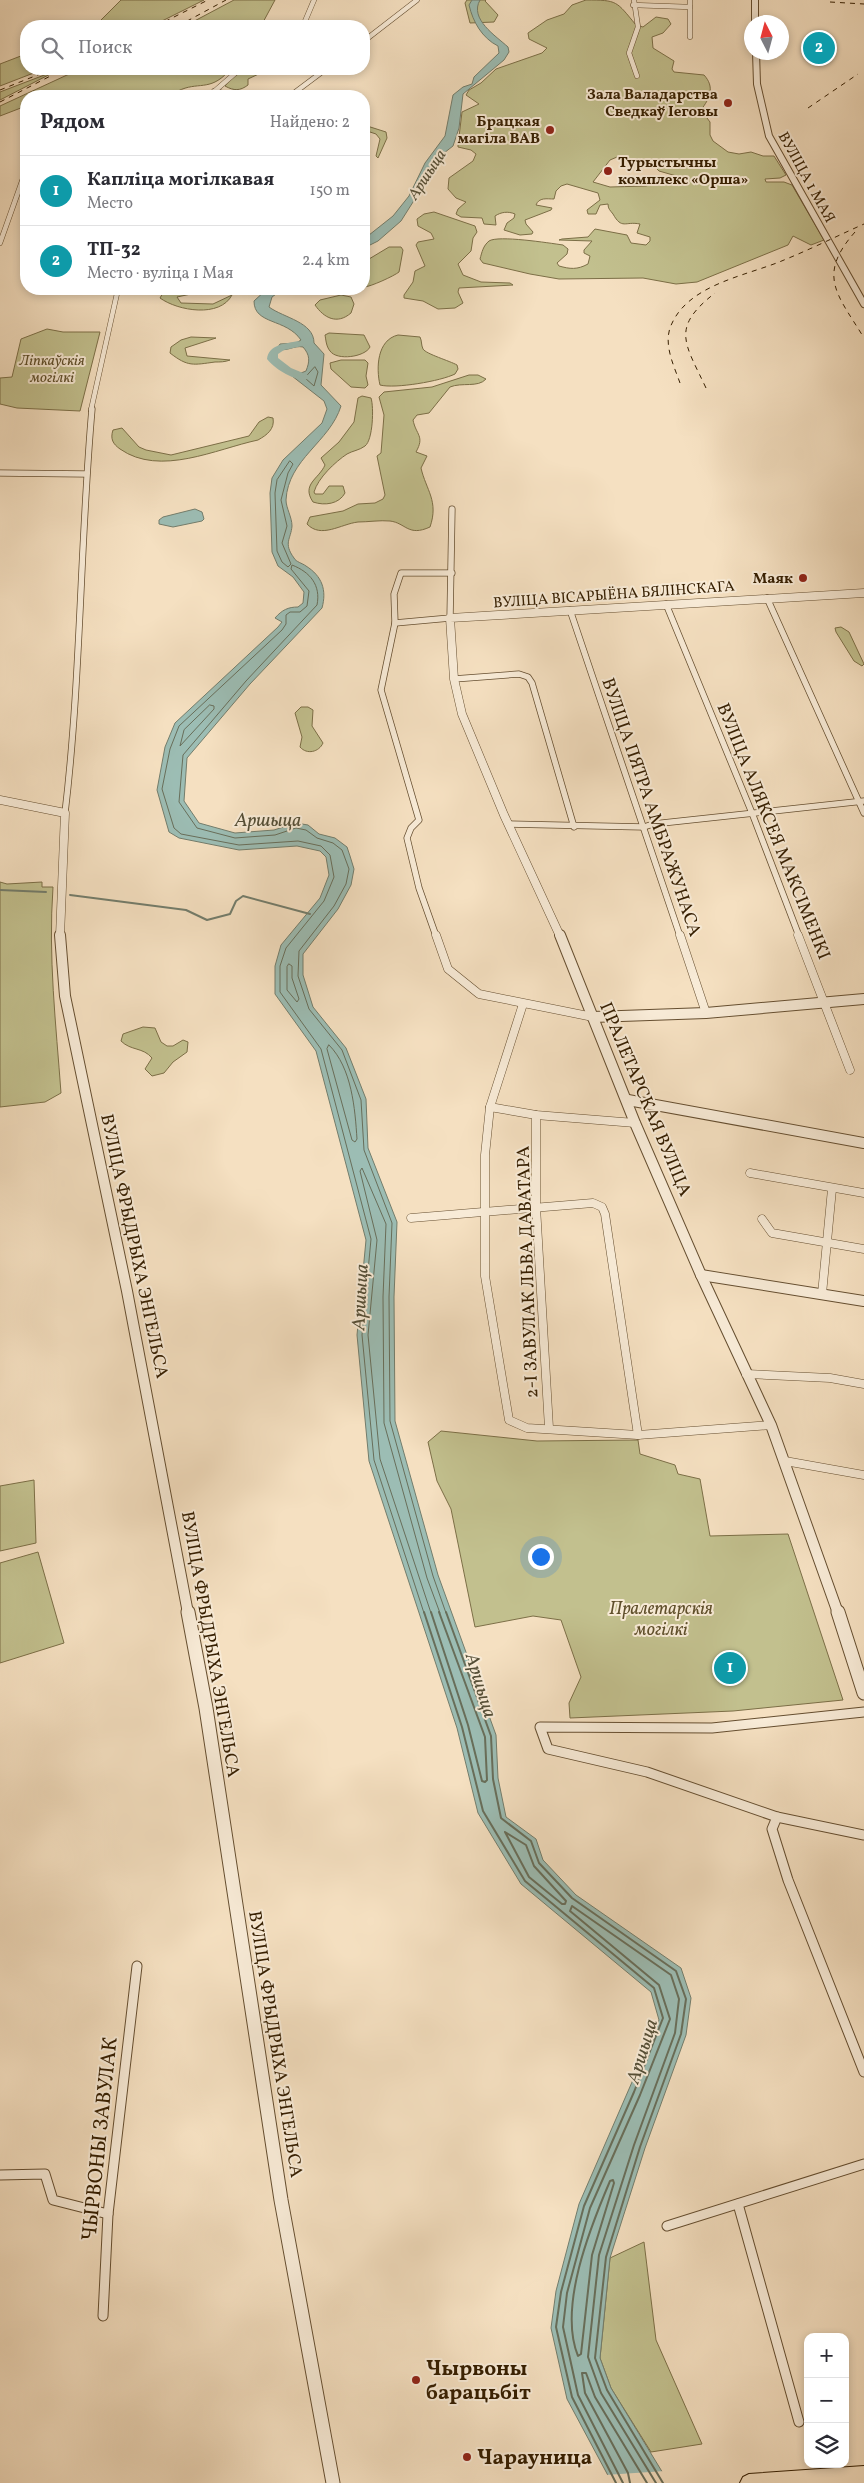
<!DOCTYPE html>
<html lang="ru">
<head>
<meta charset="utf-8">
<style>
	body { margin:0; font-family:Vollkorn,serif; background:#f2f2f3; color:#2b2b33 }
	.controls { position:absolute; right:15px; bottom:15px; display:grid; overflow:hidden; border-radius:10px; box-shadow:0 2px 8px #0003 }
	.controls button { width:45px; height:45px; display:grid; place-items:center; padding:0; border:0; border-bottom:1px solid #e1e1e2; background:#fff; color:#2b2b33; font:25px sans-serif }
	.compass { position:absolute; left:744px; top:15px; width:45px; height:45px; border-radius:50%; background:#fff; box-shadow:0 2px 8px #0003; rotate:354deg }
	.you { position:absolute; left:540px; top:1556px; width:18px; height:18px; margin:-12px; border:4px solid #fff; border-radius:50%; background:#1a73e8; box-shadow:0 0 0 8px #1a73e833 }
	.badge { display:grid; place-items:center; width:32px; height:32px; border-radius:50%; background:#0b8043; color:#fff; font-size:16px; font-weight:700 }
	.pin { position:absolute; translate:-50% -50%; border:2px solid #fff; box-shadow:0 1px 5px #0006 }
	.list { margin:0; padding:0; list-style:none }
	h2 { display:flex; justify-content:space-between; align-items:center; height:65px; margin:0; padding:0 20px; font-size:21px }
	h2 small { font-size:16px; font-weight:400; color:#7c7c81 }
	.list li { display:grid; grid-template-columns:32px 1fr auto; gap:15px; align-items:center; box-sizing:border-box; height:70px; padding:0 20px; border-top:1px solid #e1e1e2 }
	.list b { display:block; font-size:19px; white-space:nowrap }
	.list p { margin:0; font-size:16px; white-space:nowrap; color:#7c7c81 }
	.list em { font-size:16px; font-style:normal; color:#7c7c81 }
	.icon { flex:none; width:28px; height:28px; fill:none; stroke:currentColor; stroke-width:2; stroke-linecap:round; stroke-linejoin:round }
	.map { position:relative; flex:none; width:864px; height:2483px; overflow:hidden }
	.search { position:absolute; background:#fff; box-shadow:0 2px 8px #0003; left:20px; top:20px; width:350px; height:55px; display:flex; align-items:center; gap:12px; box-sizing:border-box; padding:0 18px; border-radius:20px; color:#7c7c81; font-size:19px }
	.panel { position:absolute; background:#fff; box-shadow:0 2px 8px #0003; left:20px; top:90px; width:350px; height:205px; border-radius:20px }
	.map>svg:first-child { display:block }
	.green { fill:#c2c08e; stroke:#7c6f47; fill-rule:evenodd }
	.water { fill:#9cbdb4; stroke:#737d6c }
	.pier { fill:#f5e0c1 }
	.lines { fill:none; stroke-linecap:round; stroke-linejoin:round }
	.shore-far1 { stroke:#686e5a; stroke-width:1 }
	.shore { stroke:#686e5a; stroke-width:2 }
	.stream { stroke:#737d6c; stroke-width:2 }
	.river { fill:#9cbdb4; fill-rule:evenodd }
	.minor-far3-casing { stroke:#654e30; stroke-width:5.5 }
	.minor-far2-casing { stroke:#654e30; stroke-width:7 }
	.minor-far1-casing { stroke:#654e30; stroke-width:9 }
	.minor-casing { stroke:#654e30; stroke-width:11 }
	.tertiary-far3-casing { stroke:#654e30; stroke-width:8 }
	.tertiary-far2-casing { stroke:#654e30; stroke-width:9 }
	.tertiary-far1-casing { stroke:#654e30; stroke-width:12 }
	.tertiary-casing { stroke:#654e30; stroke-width:15 }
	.primary-casing { stroke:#351e00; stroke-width:2 }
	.minor-far3 { stroke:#f8ebd7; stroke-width:4.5 }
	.minor-far2 { stroke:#f8ebd7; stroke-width:5.5 }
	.minor-far1 { stroke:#f8ebd7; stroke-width:8 }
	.minor { stroke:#f8ebd7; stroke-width:9 }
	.tertiary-far3 { stroke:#f8ebd7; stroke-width:6 }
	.tertiary-far2 { stroke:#f8ebd7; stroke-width:8 }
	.tertiary-far1 { stroke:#f8ebd7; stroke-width:10 }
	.tertiary { stroke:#f8ebd7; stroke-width:13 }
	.primary { fill:#f5e0c1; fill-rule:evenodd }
	.rail { stroke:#351e00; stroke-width:1; stroke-dasharray:5 5; stroke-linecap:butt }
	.poi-dot { fill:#8f2418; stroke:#f8ebd7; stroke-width:2 }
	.labels { text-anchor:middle; stroke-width:4; stroke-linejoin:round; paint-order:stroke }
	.far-poi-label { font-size:15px; font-weight:bold; fill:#351e00; stroke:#f8ebd7; text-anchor:end }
	.far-street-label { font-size:15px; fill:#351e00; stroke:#f8ebd7 }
	.far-park-label { font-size:15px; font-style:italic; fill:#5f4f2b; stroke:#f8ebd7 }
	.far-water-label { font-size:16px; font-style:italic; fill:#544e36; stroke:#f8ebd7 }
	.street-label { font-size:18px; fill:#351e00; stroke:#f8ebd7 }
	.park-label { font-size:18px; font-style:italic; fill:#5f4f2b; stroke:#f8ebd7 }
	.water-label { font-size:19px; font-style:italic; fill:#544e36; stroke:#f8ebd7 }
	.near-street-label { font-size:21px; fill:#351e00; stroke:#f8ebd7 }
	.near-poi-label { font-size:21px; font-weight:bold; fill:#351e00; stroke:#f8ebd7; text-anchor:start }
</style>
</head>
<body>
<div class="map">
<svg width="864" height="2483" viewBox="0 0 864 2483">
	<rect width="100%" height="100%" fill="#f5e0c1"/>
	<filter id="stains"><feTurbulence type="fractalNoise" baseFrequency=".004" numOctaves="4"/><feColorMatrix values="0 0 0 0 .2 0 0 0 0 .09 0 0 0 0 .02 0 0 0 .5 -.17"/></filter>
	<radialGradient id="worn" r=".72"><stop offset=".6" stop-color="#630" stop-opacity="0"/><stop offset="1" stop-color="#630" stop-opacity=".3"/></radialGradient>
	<g class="green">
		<polygon points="121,0 204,0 152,26 95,26"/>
		<polygon points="234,0 275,0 261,26 185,26"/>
		<polygon points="467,0 486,0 485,1 498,15 494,22 470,23 465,3"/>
		<path d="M 586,0 C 618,0 616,1 636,25 L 643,27 L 656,17 L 668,19 L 671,24 L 663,33 L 652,37 L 653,48 L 674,61 L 672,69 L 674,72 L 704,75 C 715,87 710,98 701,110 L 710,122 L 710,135 L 713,141 L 728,152 L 739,154 L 751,152 L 763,156 L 774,156 L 786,175 L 780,178 L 765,179 L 766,182 L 784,182 L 792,185 L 824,240 L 811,245 L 793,236 L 788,245 L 697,282 L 676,284 L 643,278 L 559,279 L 530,274 L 483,263 L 480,259 C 482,252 483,246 489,241 C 498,235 549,243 563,245 L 568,249 L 567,254 L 557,263 L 559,266 C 570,269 577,270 588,264 L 590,256 L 584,253 L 584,250 L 592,241 L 559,240 L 562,239 L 588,237 L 595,229 L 627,235 L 631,243 L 646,245 L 650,241 L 650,237 L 637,233 L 640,224 C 625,221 622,230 613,214 C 610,210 608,209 608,204 L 600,205 L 596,214 L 588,214 L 587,210 L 600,200 L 598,193 L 567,184 L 561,186 L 556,191 L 554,199 C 547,199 539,197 536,205 L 552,208 L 551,210 L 525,220 L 526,224 L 533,232 L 532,234 L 520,235 L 504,230 L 507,223 L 514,218 L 515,214 C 508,211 501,212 495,216 L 496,225 L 484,224 L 482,218 L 461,217 L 456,214 L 458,209 L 466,202 L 456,198 L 448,189 L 449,178 L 473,161 L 476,154 L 471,150 L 458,147 L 458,145 L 462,112 L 479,104 L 466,95 L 469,90 L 481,83 L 496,69 L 542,53 L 547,48 L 529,39 L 528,33 L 547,20 L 564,14 L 572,5 ZM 617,157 L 635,159 L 638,162 L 653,165 L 659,171 L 687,179 L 688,184 L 659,182 L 646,186 L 610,187 L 593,182 L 610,160 Z"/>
		<polygon points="26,54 26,69 44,69 0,86 0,64"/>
		<polygon points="60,69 0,100 0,92"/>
		<path d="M 80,69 L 223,69 L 220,70 L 228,72 C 209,92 198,81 178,91 L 83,96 L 26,96 L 26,106 L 0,116 L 0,106 Z"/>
		<path d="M 250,69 L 266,69 L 265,71 L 248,79 L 248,85 C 240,91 234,91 225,86 L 232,77 Z"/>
		<polygon points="364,125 386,132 387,138 378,158 376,156 380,139 376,134 364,130"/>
		<polygon points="434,212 475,226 477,232 473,238 471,251 458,264 463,275 481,282 510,283 513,285 459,288 458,292 463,303 455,308 438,309 423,301 404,298 404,295 413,282 415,271 425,266 416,245 418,242 434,239 431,233 418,226 417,219 424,214"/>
		<path d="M 389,247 L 401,247 L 403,250 L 399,272 C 394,276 370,287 364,287 L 364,262 Z"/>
		<path d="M 169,289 L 198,289 L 205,291 L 177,297 L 181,303 L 213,304 L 232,295 C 220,318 178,311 160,298 L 164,291 Z"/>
		<path d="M 341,295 L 351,297 L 354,304 L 351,313 C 337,325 324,318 315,305 L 320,300 Z"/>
		<polygon points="47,329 63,332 100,332 80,411 17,408 0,404 0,378 12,377 21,339"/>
		<path d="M 329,333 L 364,335 L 370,347 C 365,357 337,361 330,351 C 326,346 326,340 325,335 Z"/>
		<path d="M 398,335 L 420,337 C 422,341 421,345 423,349 C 426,354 450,361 457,365 L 458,369 L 455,374 C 441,381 395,389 380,385 C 376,368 377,340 398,335 Z"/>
		<path d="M 191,337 L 216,338 L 185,348 L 187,356 L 230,360 C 225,362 220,362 215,362 C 193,365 188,367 170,353 L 171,347 L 181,340 Z"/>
		<polygon points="341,360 365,360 368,363 366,376 368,385 365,388 351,387 331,369 330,363"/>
		<path d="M 469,375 L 478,375 L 486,379 C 478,388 462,382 450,387 L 429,413 L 417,415 L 413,420 C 416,435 425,436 416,452 L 427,456 L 421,468 C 426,490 439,501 430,527 C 408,537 406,523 390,521 C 380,520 368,522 358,522 C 341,524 321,539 307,524 L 310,517 L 343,511 L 358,504 L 375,503 L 383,499 L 385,495 L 377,456 L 381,453 L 384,415 L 379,397 L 384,392 L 432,387 Z"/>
		<path d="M 362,396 L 371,398 C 374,407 373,440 365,446 C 360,450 352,451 347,454 C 335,462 318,478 314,492 L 315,494 L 323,494 L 329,486 L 343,486 L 345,493 C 339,504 325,506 313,502 C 301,484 319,479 325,465 L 321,458 L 339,442 L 354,422 L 358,398 Z"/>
		<path d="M 268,417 L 273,418 C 275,429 267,435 258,440 C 216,449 160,477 120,449 C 113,444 110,439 113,430 L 122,428 L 139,447 L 146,450 L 171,455 L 249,436 L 259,422 Z"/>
		<polygon points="841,627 849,632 864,664 862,666 854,661 836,632 835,628"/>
		<path d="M 301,707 L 308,707 L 313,710 L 312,726 L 323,743 C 319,752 307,755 300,747 L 302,737 L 295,713 Z"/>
		<path d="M 0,882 L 7,884 L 42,882 L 42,887 L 53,887 C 48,957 56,1024 61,1093 L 45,1102 L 0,1107 Z"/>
		<path d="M 143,1027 L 155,1028 L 161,1042 L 167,1046 L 173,1046 L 183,1040 L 188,1042 L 187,1052 L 173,1062 L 164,1073 L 152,1076 L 145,1069 L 152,1058 C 143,1047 131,1051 121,1041 L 123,1034 Z"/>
		<polygon points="441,1431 537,1441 638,1440 640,1454 675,1465 678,1474 700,1479 710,1536 788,1534 843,1700 733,1711 570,1718 569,1703 581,1677 561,1620 533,1616 475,1627 451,1509 437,1481 428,1442"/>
		<polygon points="34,1480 36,1543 0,1551 0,1486"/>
		<polygon points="38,1552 64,1643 0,1663 0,1563"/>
		<polygon points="644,2242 656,2340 702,2444 651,2452 611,2388 600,2358 610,2258"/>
	</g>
	<g class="water">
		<path d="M 472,0 L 480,0 C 469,19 496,36 508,47 L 509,52 L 504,60 L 463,94 L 459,128 L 453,146 L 444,153 L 401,221 L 378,241 L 364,248 L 364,239 L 393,216 L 409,196 L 425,163 L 445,136 L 453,95 L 463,87 L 472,84 L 474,77 L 499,53 L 498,46 C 482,38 473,22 469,5 Z"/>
		<path d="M 267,289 L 283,289 L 272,297 L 269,307 C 284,318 314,322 314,343 L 324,354 L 321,385 L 341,406 C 330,442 288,459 286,500 C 286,508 292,517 292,526 C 291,539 283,543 294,558 C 296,562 302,563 306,566 C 322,576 327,590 322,608 L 250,684 L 187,758 L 184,801 L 199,823 L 235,833 L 274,830 L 296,823 L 308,825 L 319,834 L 335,838 L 347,847 L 350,856 L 354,869 L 351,885 L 338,909 L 303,954 L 303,975 L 313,1007 L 346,1048 L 366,1099 L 368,1148 L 397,1222 L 394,1297 L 395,1421 L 438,1575 L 496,1735 L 498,1778 L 506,1817 L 536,1839 L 543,1860 L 576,1895 L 681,1968 L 691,1998 L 686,2035 L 645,2148 L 610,2258 L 600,2358 L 611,2388 L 669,2483 L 612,2483 L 567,2399 L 551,2328 L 556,2291 L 579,2204 L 659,2020 L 651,1992 L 521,1884 L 478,1813 L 457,1728 L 369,1461 L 357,1335 L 366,1240 L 316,1051 L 275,994 L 275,966 L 281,945 L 320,898 L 329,875 L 326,857 L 320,851 L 297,846 L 239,850 L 179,838 L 169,832 L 157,790 L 165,747 L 175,723 L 278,627 L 282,622 L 275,618 C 282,610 288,607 298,607 L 303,603 L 304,592 L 293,577 L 278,566 L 272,552 L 270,493 L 272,478 L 283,460 L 322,423 L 327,409 L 324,401 L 283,369 L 301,373 L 306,371 C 310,361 310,355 303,347 C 294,345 287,352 277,349 L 280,344 L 296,343 L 301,340 C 286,318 254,325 254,301 Z"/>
		<polygon points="195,509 202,512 204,519 202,521 173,527 159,524 159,520 163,517"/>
	</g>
	<polygon class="pier" points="665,2471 672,2483 609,2483 605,2475"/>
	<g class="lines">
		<g class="shore-far1">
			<polygon points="315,367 318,372 314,386 305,378"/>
			<polygon points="290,461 293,464 288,473 281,500 287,526 282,543 291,564 288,567 282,562 277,551 275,493 277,480"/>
			<polygon points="210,705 214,706 214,709 180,746 184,730"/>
			<polygon points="289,964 292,966 292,978 299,999 297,1002 287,990 287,967"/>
			<path d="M 329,1045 C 352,1068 355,1109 357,1139 L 355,1142 L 352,1140 L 327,1049 Z"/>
			<path d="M 424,1613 L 374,1460 L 362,1335 L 371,1239 L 321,1049 L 280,992 L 280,966 L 286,948 L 324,901 L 334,877 L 330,855 L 321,846 L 298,841 L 239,845 L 181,834 L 174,828 L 162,789 L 170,749 L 179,726 L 282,630 L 286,624 L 286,615 L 290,612 L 300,612 L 307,606 L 309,591 L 291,569 L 292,565 C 310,572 321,585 317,605 L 246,681 L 183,755 L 179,802 L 197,828 L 235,838 L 275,835 L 296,828 L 306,830 L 317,838 L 333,843 L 342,850 L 349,869 L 346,884 L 334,906 L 299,951 L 298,976 L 309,1009 L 342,1050 L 361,1100 L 364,1150 L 392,1223 L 389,1297 L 390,1421 L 433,1576 L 446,1613"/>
			<polyline points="431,1613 380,1459 368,1335 377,1240 360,1171 362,1168 386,1224 383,1297 384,1423 427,1578 440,1613"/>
		</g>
		<g class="shore">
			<polyline points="424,1612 462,1727 483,1811 525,1881 654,1988 663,2018 634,2092 584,2206 561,2292 556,2327 572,2397 616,2483"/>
			<polyline points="431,1612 468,1725 482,1781 485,1782 487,1780 485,1737 439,1612"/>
			<polyline points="446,1612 491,1736 493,1779 501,1818 531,1841 539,1863 572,1898 676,1971 686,1999 681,2034 640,2147 606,2257 595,2358 607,2390 663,2483"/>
			<polygon points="505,1832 526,1845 534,1866 566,1901 565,1904 562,1904 529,1877"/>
			<path d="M 613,2180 L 614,2183 L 592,2255 L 581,2354 L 578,2356 C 558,2307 590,2228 610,2181 Z"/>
			<polyline points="623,2483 578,2395 563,2327 567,2293 590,2208 640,2095 670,2019 659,1985 570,1911 572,1906 671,1975 679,1999 675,2033 634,2145 599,2255 588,2357 601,2393 656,2483"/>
			<polyline points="630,2483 628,2473 585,2393 582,2373 586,2373 595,2397 647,2483"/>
		</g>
		<g class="stream">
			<polyline points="0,890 46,892"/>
			<polyline points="70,895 186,910 207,920 230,914 236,901 243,896 310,914"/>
		</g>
		<path class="river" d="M 298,341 L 303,344 L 302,346 L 284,350 L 278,354 L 278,358 L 291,368 L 308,375 L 308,379 C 295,382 275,369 267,359 C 269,344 285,344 298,341 Z"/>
		<defs>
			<g id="minor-far3">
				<polyline points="634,0 638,27 629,53 637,76"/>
				<polyline points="690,0 690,37"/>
				<polyline points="633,5 690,7"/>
				<polyline points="303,26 314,0"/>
				<polyline points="364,41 417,0"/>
				<polyline points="214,91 237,96"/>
				<polyline points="133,96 164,96"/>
				<polyline points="209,96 240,69"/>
				<polyline points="290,96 326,69"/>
				<polyline points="0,243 26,170"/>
				<polyline points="91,410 118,289"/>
			</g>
			<g id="minor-far2">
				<polyline points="0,473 86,474"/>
				<polyline points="767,598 864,813"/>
				<polyline points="666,604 752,813 799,936"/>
				<polyline points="570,610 680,936"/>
				<polyline points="395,623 450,618 452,509"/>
				<polyline points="454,679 519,674 528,677 532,683 574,827"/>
				<path d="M 65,813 C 81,679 80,543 92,409"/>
				<polyline points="508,824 644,827 653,824 864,801"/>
				<polyline points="436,936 419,888 407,838 411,828 419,820 381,690 395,623 394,594 401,573 452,573"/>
			</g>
			<g id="minor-far1">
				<polyline points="436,935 448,969 479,994 593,1017"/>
				<polyline points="680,935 706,1013"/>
				<polyline points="798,935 850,1070"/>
				<polyline points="523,1004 490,1107 485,1155 485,1276 509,1420 527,1428 638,1435 771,1425"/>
				<polyline points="490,1107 536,1115 635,1123"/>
				<polyline points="536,1115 536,1207 549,1428"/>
				<polyline points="750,1173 864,1193"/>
				<polyline points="411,1218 593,1203 602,1207 605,1214 638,1435"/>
				<polyline points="762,1219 772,1233 864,1249"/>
				<polyline points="822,1294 832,1189"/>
				<polyline points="746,1374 830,1378 864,1384"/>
				<polyline points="785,1461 864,1475"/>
			</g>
			<g id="minor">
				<polyline points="864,1712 712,1728 540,1727 548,1749 647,1772 777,1817 864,1835"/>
				<polyline points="777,1817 772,1829 788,1880 864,2072"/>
				<polyline points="0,2175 45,2174 53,2200 108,2214"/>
				<polyline points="738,2204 799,2422"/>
				<polyline points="667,2226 864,2164"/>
				<polyline points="103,2316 108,2214 137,1966"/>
			</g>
			<g id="tertiary-far3">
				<polyline points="755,0 755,22"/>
				<polyline points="756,52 757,84 769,136 864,304"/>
			</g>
			<g id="tertiary-far2">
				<polyline points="0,800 65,813 60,936"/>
				<polyline points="560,936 504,815 462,714 454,679 450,618 864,593"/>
			</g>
			<g id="tertiary-far1">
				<polyline points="60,935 65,996 127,1291 188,1613"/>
				<polyline points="560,935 635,1123 701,1275 771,1425 838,1613"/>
				<polyline points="593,1017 706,1013 864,999"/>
				<polyline points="628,1100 864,1143"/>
				<polyline points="701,1275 864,1301"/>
			</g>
			<g id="tertiary">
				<polyline points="188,1612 206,1708 281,2200 333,2483"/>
				<polyline points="838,1612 864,1693"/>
			</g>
			<polygon id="primary" points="864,2466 864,2483 740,2483 743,2477 749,2474"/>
		</defs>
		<use href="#minor-far3" class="minor-far3-casing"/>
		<use href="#minor-far2" class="minor-far2-casing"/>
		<use href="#minor-far1" class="minor-far1-casing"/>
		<use href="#minor" class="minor-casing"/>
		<use href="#tertiary-far3" class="tertiary-far3-casing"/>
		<use href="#tertiary-far2" class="tertiary-far2-casing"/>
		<use href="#tertiary-far1" class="tertiary-far1-casing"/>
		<use href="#tertiary" class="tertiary-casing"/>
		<use href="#primary" class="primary-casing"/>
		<use href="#minor-far3" class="minor-far3"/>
		<use href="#minor-far2" class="minor-far2"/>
		<use href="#minor-far1" class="minor-far1"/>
		<use href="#minor" class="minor"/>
		<use href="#tertiary-far3" class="tertiary-far3"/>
		<use href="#tertiary-far2" class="tertiary-far2"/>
		<use href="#tertiary-far1" class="tertiary-far1"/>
		<use href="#tertiary" class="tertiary"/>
		<use href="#primary" class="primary"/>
		<g class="rail">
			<polyline points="830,2 864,4"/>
			<polyline points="156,26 208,0"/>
			<polyline points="178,26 226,0"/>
			<polyline points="0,90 40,74"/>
			<polyline points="0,102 64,69"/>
			<polyline points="808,108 858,74"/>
			<path d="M 855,232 C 816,276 838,295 864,338"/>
			<path d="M 680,383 C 674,366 664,346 670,328 C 686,284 747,276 784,260 C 811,249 837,236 864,224"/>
			<path d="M 706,388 C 685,343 670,328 715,293"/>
		</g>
	</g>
	<g class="poi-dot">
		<circle cx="728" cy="103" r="5"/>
		<circle cx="550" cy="130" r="5"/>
		<circle cx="608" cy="171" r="5"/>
		<circle cx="803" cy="578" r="5"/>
		<circle cx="416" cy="2380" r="5"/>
		<circle cx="467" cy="2457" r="5"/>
	</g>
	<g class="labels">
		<g class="far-poi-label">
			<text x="718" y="99">Зала Валадарства<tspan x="718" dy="17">Сведкаў Іеговы</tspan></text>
			<text x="540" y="126">Брацкая<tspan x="540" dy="17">магіла ВАВ</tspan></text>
			<text x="618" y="167" text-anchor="start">Турыстычны<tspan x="618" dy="17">комплекс «Орша»</tspan></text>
			<text x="793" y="583">Маяк</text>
		</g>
		<g class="far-street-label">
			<text transform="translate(807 177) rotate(61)" y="5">ВУЛІЦА 1 МАЯ</text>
			<text transform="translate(614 594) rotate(-4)" y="5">ВУЛІЦА ВІСАРЫЁНА БЯЛІНСКАГА</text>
		</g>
		<g class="far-park-label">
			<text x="52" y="365">Ліпкаўскія<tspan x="52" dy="17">могілкі</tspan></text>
		</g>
		<g class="far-water-label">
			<text transform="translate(426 174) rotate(-57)" y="6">Аршыца</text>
		</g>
		<g class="street-label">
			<text transform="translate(652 807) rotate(71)" y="6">ВУЛІЦА ПЯТРА АМБРАЖУНАСА</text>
			<text transform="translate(774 831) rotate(68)" y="6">ВУЛІЦА АЛЯКСЕЯ МАКСІМЕНКІ</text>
			<text transform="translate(646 1099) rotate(67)" y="6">ПРАЛЕТАРСКАЯ ВУЛІЦА</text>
			<text transform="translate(135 1246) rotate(78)" y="6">ВУЛІЦА ФРЫДРЫХА ЭНГЕЛЬСА</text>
			<text transform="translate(527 1272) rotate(-92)" y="6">2-І ЗАВУЛАК ЛЬВА ДАВАТАРА</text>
			<text transform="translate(211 1644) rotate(80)" y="6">ВУЛІЦА ФРЫДРЫХА ЭНГЕЛЬСА</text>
			<text transform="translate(276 2044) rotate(81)" y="6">ВУЛІЦА ФРЫДРЫХА ЭНГЕЛЬСА</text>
		</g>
		<g class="park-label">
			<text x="661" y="1614">Пралетарскія<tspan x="661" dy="21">могілкі</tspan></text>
		</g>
		<g class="water-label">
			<text x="268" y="826">Аршыца</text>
			<text transform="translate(359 1297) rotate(-87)" y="7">Аршыца</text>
			<text transform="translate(482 1685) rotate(73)" y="7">Аршыца</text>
			<text transform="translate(641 2051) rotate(-73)" y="7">Аршыца</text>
		</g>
		<g class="near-street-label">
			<text transform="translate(99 2139) rotate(-84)" y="7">ЧЫРВОНЫ ЗАВУЛАК</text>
		</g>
		<g class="near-poi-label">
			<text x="426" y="2375">Чырвоны<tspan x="426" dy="24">барацьбіт</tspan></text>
			<text x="477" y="2464">Чарауница</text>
		</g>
	</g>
	<rect width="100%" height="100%" filter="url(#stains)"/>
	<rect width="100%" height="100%" fill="url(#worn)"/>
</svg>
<div class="controls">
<button>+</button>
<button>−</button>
<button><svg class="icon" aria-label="layers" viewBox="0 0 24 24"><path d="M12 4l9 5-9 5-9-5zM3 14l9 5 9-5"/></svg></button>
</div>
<svg class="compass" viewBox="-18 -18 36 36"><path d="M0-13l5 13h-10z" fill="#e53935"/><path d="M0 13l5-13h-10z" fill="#7c7c81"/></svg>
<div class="you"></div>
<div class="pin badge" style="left:730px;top:1668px;background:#0f9aa8">1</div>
<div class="pin badge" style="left:819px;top:48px;background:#0f9aa8">2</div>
<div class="search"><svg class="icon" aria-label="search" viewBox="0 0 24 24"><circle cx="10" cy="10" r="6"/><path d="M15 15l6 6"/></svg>Поиск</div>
<section class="panel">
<h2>Рядом<small>Найдено: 2</small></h2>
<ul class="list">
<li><span class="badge" style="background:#0f9aa8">1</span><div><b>Капліца могілкавая</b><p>Место</p></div><em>150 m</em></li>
<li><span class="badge" style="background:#0f9aa8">2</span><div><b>ТП-32</b><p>Место · вуліца 1 Мая</p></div><em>2.4 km</em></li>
</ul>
</section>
</div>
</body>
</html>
